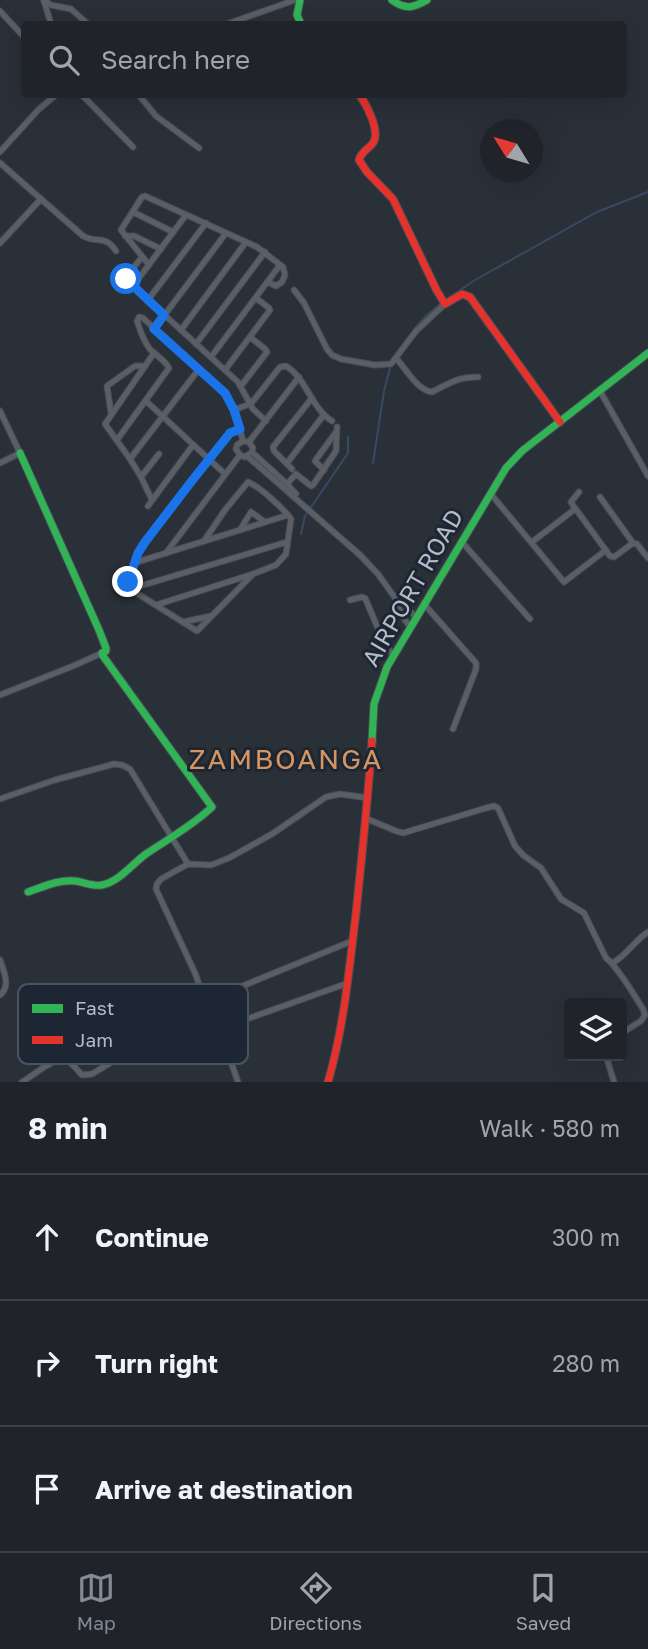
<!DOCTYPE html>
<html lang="en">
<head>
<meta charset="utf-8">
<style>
	body { margin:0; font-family:"Golos Text",sans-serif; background:#2d3036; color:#f1f3f6 }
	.controls { position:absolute; right:21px; bottom:21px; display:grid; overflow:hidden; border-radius:7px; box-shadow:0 7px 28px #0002 }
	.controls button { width:63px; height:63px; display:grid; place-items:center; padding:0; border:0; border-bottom:2px solid #3d4147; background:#20242a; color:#f1f3f6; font:35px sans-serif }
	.compass { position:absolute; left:480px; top:119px; width:63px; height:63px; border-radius:50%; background:#20242a; box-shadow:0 7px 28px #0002; rotate:307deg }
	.stop { position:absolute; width:21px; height:21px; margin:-16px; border:5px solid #1a73e8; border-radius:50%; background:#fff }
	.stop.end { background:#1a73e8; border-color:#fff; box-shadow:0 2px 7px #0008 }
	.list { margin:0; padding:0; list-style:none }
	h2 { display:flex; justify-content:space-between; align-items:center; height:91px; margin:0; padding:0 28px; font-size:30px }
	h2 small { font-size:23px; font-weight:400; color:#a2a4a8 }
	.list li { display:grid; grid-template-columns:46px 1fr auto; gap:21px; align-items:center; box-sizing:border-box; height:126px; padding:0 28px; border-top:2px solid #3d4147 }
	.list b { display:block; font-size:26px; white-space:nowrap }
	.list em { font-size:23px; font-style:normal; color:#a2a4a8 }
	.icon { flex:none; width:38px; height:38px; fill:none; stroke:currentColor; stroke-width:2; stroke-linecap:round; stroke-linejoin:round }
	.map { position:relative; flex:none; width:648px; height:1082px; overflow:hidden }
	.search { position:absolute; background:#20242a; box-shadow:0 7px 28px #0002; left:21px; right:21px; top:21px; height:77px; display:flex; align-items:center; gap:18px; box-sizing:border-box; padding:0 24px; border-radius:7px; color:#a2a4a8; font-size:26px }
	.sheet { height:469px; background:#20242a }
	nav { display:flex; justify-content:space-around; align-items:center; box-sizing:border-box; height:98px; border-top:2px solid #3d4147; background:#20242a; font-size:19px; color:#a2a4a8 }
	nav a { display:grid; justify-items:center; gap:4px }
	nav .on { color:#848b96 }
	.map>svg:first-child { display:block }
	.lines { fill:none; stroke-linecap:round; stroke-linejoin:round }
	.stream { stroke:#384963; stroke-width:2 }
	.street-casing { stroke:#484c53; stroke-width:7 }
	.fast-casing { stroke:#484c53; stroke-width:9 }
	.jam-casing { stroke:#484c53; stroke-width:9 }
	.street { stroke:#5a5e66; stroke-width:5 }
	.fast { stroke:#30b455; stroke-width:7 }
	.jam { stroke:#e5322d; stroke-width:7 }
	.route { stroke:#1a73e8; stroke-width:9 }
	.labels { text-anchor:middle; stroke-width:6; stroke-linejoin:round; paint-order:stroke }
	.street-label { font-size:24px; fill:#b4bcc9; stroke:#1d2633 }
	.quarter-label { font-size:28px; letter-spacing:2px; fill:#d59563; stroke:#1d2633 }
	.key { fill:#1d2633; stroke:#4a5360; stroke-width:2 }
	.key-label { font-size:19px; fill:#b4bcc9 }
</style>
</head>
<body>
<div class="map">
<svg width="648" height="1082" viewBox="0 0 648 1082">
	<rect width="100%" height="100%" fill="#2a3038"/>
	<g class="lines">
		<g class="stream">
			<polyline points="450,297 475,280 597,212 648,192"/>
			<polyline points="415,328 425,317 441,303"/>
			<polyline points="398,351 412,333"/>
			<polyline points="373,463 384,391 390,368"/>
			<polyline points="301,534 305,516 348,453 348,437"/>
		</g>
		<defs>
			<g id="street">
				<polyline points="44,0 51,5 71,9 88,24"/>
				<polyline points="44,1 51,24"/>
				<polyline points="0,11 24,37"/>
				<polyline points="227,24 295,0"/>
				<polyline points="81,94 133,147"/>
				<polyline points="138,94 156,116 199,148"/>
				<polyline points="0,152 38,110 57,94"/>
				<path d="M 0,163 L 83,236 C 97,244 105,234 116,251"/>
				<polyline points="133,212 173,232"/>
				<polyline points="125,236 134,236 161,249"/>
				<polyline points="0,243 41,199"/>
				<polyline points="142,257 127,276 126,280 238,382 253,409 266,421"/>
				<polyline points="149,265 121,230 142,197 145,196 257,247 283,267 285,275 282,282 276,286 268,282"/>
				<polyline points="133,286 186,215"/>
				<polyline points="294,290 304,303 327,349 332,355 341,359 375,365 391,364 416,331 445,304"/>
				<polyline points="148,300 206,223"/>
				<polyline points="154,329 226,233"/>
				<polyline points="181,330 246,242"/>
				<polyline points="196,344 265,252"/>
				<polyline points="211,357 280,265"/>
				<path d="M 396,358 C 406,369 417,390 432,392 C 450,383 457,377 478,377"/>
				<polyline points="225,370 270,310 269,308 256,298"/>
				<polyline points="241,386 267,352 265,349 250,337"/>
				<polyline points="600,391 648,476"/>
				<polyline points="146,401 225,474"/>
				<path d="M 234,410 L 250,404 L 254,400 L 280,367 L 286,366 C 307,379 311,408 332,421"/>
				<polyline points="0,411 20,453 0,463"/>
				<polyline points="111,413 107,386 135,366 145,366"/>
				<polyline points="240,429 230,433 145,542 138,553 127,585 130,589 197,631 253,574"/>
				<path d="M 117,440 L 169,368 C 165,360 155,355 149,348 C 143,340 140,330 137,321 L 139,317 L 143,318 L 225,393 L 234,410 L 243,441"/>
				<polyline points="249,442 299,377"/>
				<polyline points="252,452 287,484 296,494"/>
				<polyline points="247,456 360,555 378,574 393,595 416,617"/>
				<polyline points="130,459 199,369"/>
				<polyline points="287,463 323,416"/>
				<polyline points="292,469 274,451 273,447 312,398"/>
				<polyline points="324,470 315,461 336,432"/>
				<polyline points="141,477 159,454"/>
				<polyline points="287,484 296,474 311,486 313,485 336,451 337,427"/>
				<polyline points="490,493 564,582 606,550"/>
				<polyline points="600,497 633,543 637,544 648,558"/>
				<polyline points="152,500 141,477 130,459 105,424 154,353"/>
				<polyline points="148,506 193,445"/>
				<polyline points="575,508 610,556 614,557 633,543"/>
				<polyline points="240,530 251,512 265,522"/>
				<polyline points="461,541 530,619"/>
				<polyline points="532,542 575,509 571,502 579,492"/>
				<polyline points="166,553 240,455 245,457 252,452 253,448 249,442 243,441 237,445 236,449 240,455"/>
				<polyline points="134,563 288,515"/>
				<polyline points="130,589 287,542"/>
				<polyline points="395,598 401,614 410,627"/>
				<polyline points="350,600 362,597 365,598 380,633 393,656"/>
				<polyline points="424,604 476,663 476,669 453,729"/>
				<path d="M 156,605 L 253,574 L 276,565 L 286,554 L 291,519 C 283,508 260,487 248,482 L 225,510 L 204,541"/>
				<polyline points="183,622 211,616"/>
				<polyline points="0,695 73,666 102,653"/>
				<polyline points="0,799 55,780 114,764 122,765 130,769 188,864"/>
				<path d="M 365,818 L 396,831 L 403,833 L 486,808 L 494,806 L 498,808 L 515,846 L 523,855 L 541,868 L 561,899 L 584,913 L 606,958 C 618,967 634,995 643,1009 L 645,1015 L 641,1021 L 622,1033"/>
				<path d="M 0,960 C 4,971 11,987 0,995"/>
				<path d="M 614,962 C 627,955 635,940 648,932"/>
				<polyline points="206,1001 352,941"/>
				<polyline points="214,1025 247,1019 348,983"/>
				<polyline points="606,1056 614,1082"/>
				<path d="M 22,1082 C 31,1077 55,1057 64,1059 C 71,1061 77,1070 82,1075 L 92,1074 L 133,1049 L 208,1010"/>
				<polyline points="238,1082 231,1062 208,1010 195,973 156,889 157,884 161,879 188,864 211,865 229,858 272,834 326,797 340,794 368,798"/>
			</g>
			<g id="fast">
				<polyline points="300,0 297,15 301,24"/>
				<path d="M 392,0 C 405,10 413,8 427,0"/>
				<path d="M 20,453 L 99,630 L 106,648 L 106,651 L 102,653 L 103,656 L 212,807 C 192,826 168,839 146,854 C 132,864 119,882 102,885 C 93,887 84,882 75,881 C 59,879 43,887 28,892"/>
				<polyline points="372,741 374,704 387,667 506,468 522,451 648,353"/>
			</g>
			<g id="jam">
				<path d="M 359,94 C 366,104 381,131 373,143 C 368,150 362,150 359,160 L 367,172 L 393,199 L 437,291 L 445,304 L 462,294 L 470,297 L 560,422"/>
				<path d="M 328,1082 C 344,1027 349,970 356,913 C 362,856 368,799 372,741"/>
			</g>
		</defs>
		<use href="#street" class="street-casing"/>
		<use href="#fast" class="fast-casing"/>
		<use href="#jam" class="jam-casing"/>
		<use href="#street" class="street"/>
		<use href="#fast" class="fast"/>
		<use href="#jam" class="jam"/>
	</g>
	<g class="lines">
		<polyline class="route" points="126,279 164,315 154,329 225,393 234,410 240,429 230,433 191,482 145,542 138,553 128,582"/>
	</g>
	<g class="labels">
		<g class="street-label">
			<text transform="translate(413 588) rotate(-60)" y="8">AIRPORT ROAD</text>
		</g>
		<g class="quarter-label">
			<text x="286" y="769">ZAMBOANGA</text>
		</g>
	</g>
	<rect x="18" y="984" width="230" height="80" rx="10" class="key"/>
	<rect x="32" y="1004" width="31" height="9" fill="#30b455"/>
	<rect x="32" y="1036" width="31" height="8" fill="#e5322d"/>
	<g class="key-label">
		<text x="75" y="1015">Fast</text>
		<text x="75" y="1047">Jam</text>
	</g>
</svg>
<div class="controls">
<button><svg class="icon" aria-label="layers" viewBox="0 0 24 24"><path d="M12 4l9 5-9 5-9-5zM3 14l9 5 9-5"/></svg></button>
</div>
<svg class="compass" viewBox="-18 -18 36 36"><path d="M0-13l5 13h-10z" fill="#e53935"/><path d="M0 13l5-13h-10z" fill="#a2a4a8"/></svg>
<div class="stop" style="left:126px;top:279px"></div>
<div class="stop end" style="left:128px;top:582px"></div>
<div class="search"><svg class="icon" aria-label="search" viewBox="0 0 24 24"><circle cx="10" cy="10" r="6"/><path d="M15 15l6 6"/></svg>Search here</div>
</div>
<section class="sheet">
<h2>8 min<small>Walk · 580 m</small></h2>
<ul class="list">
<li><svg class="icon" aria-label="ahead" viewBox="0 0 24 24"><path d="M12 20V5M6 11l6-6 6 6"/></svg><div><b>Continue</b></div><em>300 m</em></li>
<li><svg class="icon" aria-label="right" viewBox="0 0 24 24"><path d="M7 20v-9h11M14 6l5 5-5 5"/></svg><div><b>Turn right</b></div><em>280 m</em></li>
<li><svg class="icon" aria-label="arrive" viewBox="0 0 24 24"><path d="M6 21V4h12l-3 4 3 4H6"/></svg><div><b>Arrive at destination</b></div></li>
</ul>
</section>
<nav>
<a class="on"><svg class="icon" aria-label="map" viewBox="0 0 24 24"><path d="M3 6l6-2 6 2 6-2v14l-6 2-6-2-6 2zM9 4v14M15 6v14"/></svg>Map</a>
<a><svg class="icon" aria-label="directions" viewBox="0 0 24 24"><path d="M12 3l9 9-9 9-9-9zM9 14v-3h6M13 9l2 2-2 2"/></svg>Directions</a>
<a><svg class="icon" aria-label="saved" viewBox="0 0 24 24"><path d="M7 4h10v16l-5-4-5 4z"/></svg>Saved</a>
</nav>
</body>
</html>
